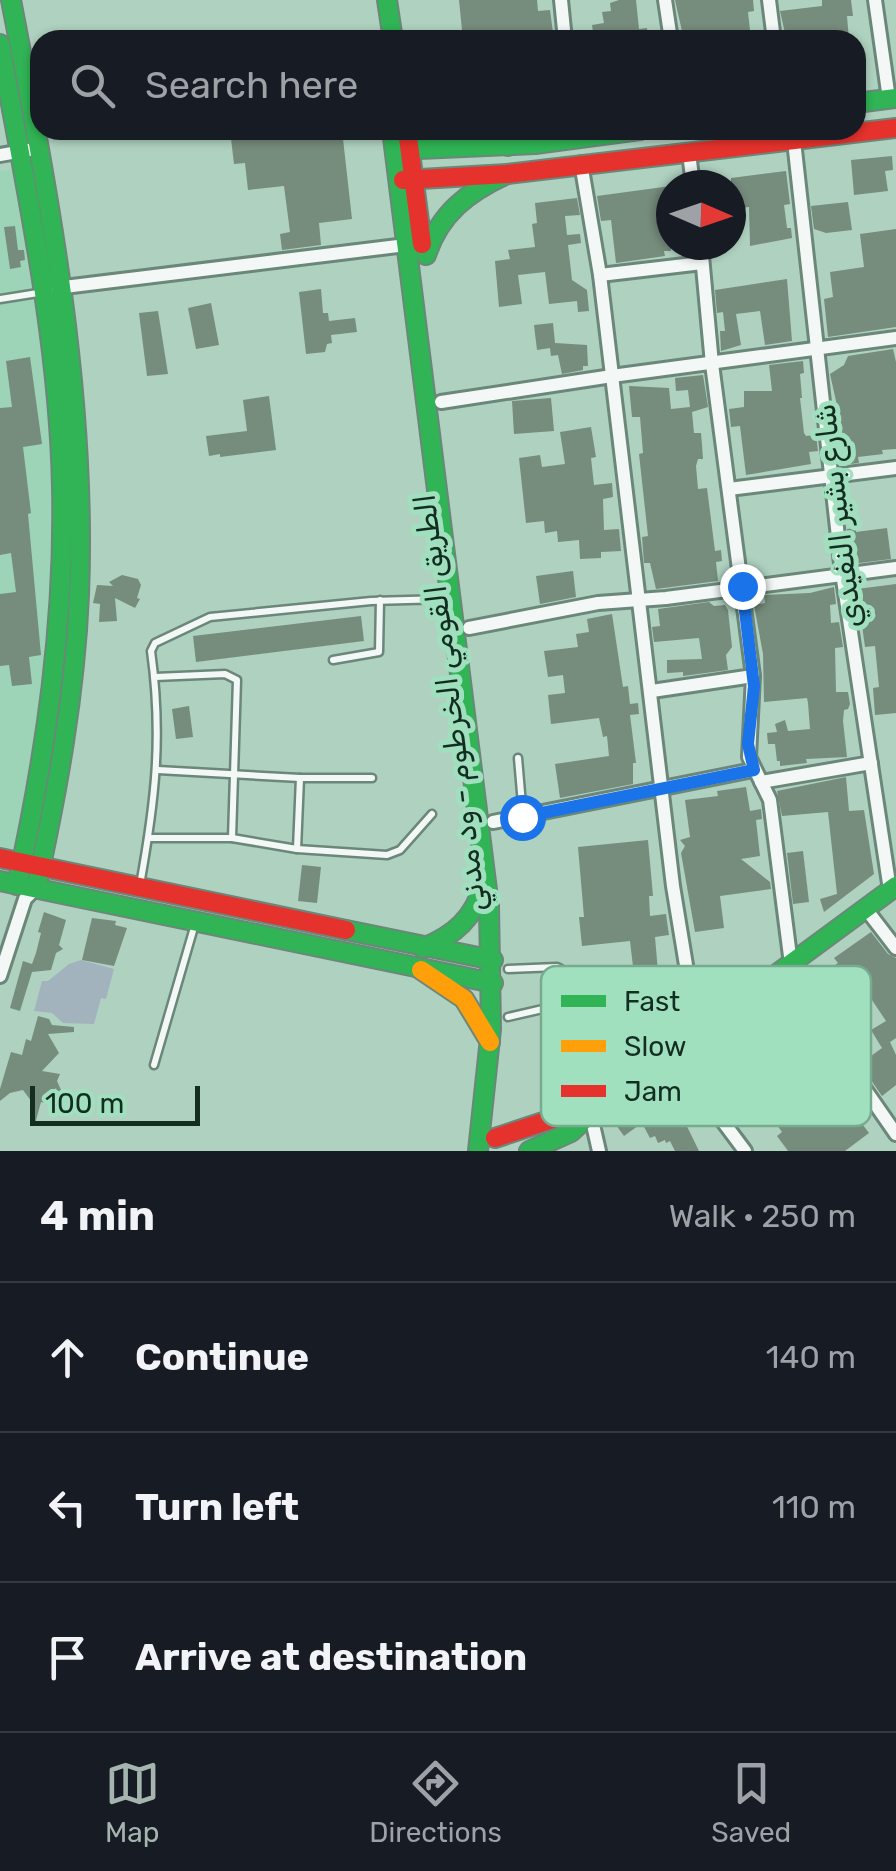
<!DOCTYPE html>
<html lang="en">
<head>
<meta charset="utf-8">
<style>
	body { margin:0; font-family:Rubik,"Noto Sans Arabic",sans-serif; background:#20242c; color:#f1f3f6 }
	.compass { position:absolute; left:656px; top:170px; width:90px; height:90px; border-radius:50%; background:#171b24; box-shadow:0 2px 8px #0004; rotate:92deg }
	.scale { position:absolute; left:30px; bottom:25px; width:170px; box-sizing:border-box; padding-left:10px; border:5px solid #132e21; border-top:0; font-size:28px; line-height:35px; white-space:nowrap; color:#132e21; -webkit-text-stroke:8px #a0e0bf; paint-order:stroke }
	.stop { position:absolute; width:30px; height:30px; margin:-22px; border:8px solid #1a73e8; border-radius:50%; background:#fff }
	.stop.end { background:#1a73e8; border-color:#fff; box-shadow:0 2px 10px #0008 }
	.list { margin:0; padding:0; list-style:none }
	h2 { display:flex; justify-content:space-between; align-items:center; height:130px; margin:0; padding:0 40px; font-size:42px }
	h2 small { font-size:32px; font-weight:400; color:#9ea1a6 }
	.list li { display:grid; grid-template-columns:65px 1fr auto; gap:30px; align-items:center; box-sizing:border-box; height:150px; padding:0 40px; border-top:2px solid #363941 }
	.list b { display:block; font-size:38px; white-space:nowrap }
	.list em { font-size:32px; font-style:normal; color:#9ea1a6 }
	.icon { flex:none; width:55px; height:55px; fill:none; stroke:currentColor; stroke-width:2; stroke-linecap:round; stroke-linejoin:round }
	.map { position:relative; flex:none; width:896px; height:1151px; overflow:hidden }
	.search { position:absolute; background:#171b24; box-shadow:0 2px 8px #0004; left:30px; right:30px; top:30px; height:110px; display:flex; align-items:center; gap:25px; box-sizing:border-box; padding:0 35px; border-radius:30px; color:#9ea1a6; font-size:38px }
	.sheet { height:580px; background:#171b24 }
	nav { display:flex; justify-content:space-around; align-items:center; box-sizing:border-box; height:140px; border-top:2px solid #363941; background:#171b24; font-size:28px; color:#9ea1a6 }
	nav a { display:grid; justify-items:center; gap:5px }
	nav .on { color:#a6b4af }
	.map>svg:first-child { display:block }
	.built { fill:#9dd4b8 }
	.green { fill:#a2b3be }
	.building { fill:#768c7c }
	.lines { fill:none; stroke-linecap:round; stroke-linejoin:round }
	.lane-casing { stroke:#6b877a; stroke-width:11 }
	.street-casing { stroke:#6b877a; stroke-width:18 }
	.fast-casing { stroke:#6b877a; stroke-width:22 }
	.slow-casing { stroke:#6b877a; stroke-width:22 }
	.jam-casing { stroke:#6b877a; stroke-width:22 }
	.lane { stroke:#f3f8f6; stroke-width:6 }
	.street { stroke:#f3f8f6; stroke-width:12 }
	.fast { stroke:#30b455; stroke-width:18 }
	.slow { stroke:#ff9f0a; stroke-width:18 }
	.jam { stroke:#e5322d; stroke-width:18 }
	.route { stroke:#1a73e8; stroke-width:12 }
	.labels { text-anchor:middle; stroke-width:10; stroke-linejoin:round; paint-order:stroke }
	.street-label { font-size:30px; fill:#132e21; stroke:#a0e0bf }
	.key { fill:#a0e0bf; stroke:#76ab90; stroke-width:2.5 }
	.key-label { font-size:28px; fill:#132e21 }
</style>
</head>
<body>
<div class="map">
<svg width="896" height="1151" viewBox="0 0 896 1151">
	<rect width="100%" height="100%" fill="#afd1c0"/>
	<polygon class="built" points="17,169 37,297 56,480 56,607 19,850 0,846 0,171"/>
	<polygon class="green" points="81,960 114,969 106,999 101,998 94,1024 63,1023 52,1013 34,1011 42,981 48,981 69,964"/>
	<g class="building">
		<polygon points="459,0 537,0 538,11 550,10 554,40 463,40"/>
		<polygon points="619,0 636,0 639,29 647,28 648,40 594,40 592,25 604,23 602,12 611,11 610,3"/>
		<polygon points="675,0 753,0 754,11 748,12 751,39 684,40"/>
		<polygon points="822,0 851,0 853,16 847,16 849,40 824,40 823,32 794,36 793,32 785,33 780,11 822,6"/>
		<polygon points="230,130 318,130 318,133 342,130 352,219 319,223 321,245 282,250 280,234 290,232 284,186 248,190 245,163 234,164"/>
		<polygon points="892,156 893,170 885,171 888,191 854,195 851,160"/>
		<polygon points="786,171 790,204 784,205 787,228 791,228 792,238 750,246 749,207 731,209 731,178"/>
		<polygon points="671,186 671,251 664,251 665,256 616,263 611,220 601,221 597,196"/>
		<polygon points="577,198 580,215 565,216 567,235 580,234 581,243 568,245 572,280 587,290 589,311 578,312 577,301 549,304 545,272 518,275 522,304 499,307 495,261 510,259 508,250 535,247 532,224 537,223 535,203"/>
		<polygon points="848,202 852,230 826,233 814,229 811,206"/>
		<polygon points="15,226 18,250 24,250 25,260 20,261 21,267 10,269 4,227"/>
		<polygon points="896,229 896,327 828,337 824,299 833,297 830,272 864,267 860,234"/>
		<polygon points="787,279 792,341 765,345 760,311 736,314 741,345 721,351 720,331 725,331 723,312 717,313 715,290"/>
		<polygon points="321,289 323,313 328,313 329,321 355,318 357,332 331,335 332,343 327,344 325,352 306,354 299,292"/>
		<polygon points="211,303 219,345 196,349 188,308"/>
		<polygon points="158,311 168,374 147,376 139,313"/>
		<polygon points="553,323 555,343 587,345 588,366 583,366 583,370 562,374 558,355 551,356 550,348 537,350 534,325"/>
		<polygon points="893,349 896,362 896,449 882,450 883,454 858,457 859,463 841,465 841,461 848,460 845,433 837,434 836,401 830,374 844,365 848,356"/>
		<polygon points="30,357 42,444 23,447 31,513 28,514 41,655 29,657 32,684 12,686 9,665 0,666 0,594 16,592 11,553 0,555 0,408 12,407 6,361"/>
		<polygon points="803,361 804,373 800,374 802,398 800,398 804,433 806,436 816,435 818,451 809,452 811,464 746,475 740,426 731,427 729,409 744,407 744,391 772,391 769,365"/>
		<polygon points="703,375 708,407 692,412 694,433 701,433 702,445 703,459 698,459 696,466 698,489 707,488 715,551 721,550 722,561 716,562 718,581 656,589 650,563 644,563 642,537 648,536 639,454 643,453 640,417 632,417 629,386 669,388 671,409 690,407 688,390 676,391 675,378"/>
		<polygon points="269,396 276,450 220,457 220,454 209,456 206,436 247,431 243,400"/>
		<polygon points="551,398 554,431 514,434 512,401"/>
		<polygon points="591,427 596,457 591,458 594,485 612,483 613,497 603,499 604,530 619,529 621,551 601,552 601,558 580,559 579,540 558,542 557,531 545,533 544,521 526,523 519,458 540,455 542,467 565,464 560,432"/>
		<polygon points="856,528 856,532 887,528 891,559 851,564 847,529"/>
		<polygon points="573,571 576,597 540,604 536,576"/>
		<polygon points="122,575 138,579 141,585 137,598 140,599 135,608 115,598 117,621 99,622 100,604 93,603 97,585 113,586 109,582"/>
		<polygon points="896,584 896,713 875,715 873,688 879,687 875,646 865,647 857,589"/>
		<polygon points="834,587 836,604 830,605 831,623 839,622 843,647 835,648 836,692 848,692 850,704 848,709 844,710 843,721 847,757 806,759 807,763 780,766 780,761 777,761 775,744 768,744 767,733 777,732 775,724 785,720 788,731 810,729 808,703 807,698 764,702 763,654 754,605 765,603 764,595 810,593"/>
		<polygon points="709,602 714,606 725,605 728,610 732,647 726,655 728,670 683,676 683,672 667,673 667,660 702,659 699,638 654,642 652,627 660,626 658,609"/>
		<polygon points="612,614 623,687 628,686 630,704 638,703 639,714 630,715 636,763 633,763 633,784 560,798 555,764 609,756 607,736 603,737 599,718 551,724 548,695 565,693 563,675 548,677 544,651 578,647 576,634 589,632 587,619"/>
		<polygon points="361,616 364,641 196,662 193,636"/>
		<polygon points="189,706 193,737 176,739 172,709"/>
		<polygon points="846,777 849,811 864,810 874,874 824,912 820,899 837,894 828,812 782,816 777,791"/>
		<polygon points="746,787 750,811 761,809 762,819 756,820 760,856 741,859 770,882 771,889 720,896 724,928 695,932 681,853 685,846 680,840 690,837 685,800 718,796 717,791"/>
		<polygon points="648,840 653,896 649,896 650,916 666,914 669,935 655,937 658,972 634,975 630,941 582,946 579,917 584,917 578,847"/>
		<polygon points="803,851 809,902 793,904 787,853"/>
		<polygon points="302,865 321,867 317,903 298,901"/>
		<polygon points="44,912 66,920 59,945 63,949 56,953 51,970 32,972 20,1011 10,1008 23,961 32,964 36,953 41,933 38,932"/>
		<polygon points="92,918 116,921 115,925 127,928 114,966 82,960"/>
		<polygon points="871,932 888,954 896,958 896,1038 890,1042 896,1055 896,1085 882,1096 860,1064 882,1048 871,1030 886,1021 872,1000 847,1018 843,1019 840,1015 830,1022 823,1012 845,996 828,970 838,963 834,958"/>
		<polygon points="38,1016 49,1019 52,1025 74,1027 74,1032 48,1034 59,1053 42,1071 60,1074 57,1081 61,1090 52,1095 49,1104 41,1102 35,1124 32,1102 23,1090 10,1093 0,1101 0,1089 11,1052 22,1055 26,1039 31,1041"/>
		<polygon points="746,1023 777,1063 800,1044 821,1058 827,1066 821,1072 836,1092 832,1095 846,1113 851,1109 869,1133 845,1151 788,1151 777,1136 782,1132 766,1110 772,1105 756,1083 739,1096 711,1058 736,1039 732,1033"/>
		<polygon points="651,1094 664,1110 670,1106 674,1113 679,1110 699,1151 675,1151 670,1141 666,1143 665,1140 658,1143 655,1136 650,1138 642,1123 624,1136 616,1125"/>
	</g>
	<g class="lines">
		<defs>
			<g id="lane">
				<polyline points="0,299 38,293"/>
				<polyline points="333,660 379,652 380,600"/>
				<polyline points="155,677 225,674 237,680 232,838"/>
				<polyline points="518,758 523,816"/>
				<polyline points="158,770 300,778 372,778"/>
				<polyline points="148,838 232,838 297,849 387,855 400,850 432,814"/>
				<polyline points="297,849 300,778"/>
				<path d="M 140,885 C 155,802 163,737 151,651 L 155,643 L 210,617 L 371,601 L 445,599"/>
				<polyline points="508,1017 560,1005 564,998 561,969 557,967 508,969"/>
				<polyline points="154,1065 195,924"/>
			</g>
			<g id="street">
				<polyline points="561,0 565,40"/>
				<polyline points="665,0 671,40"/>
				<polyline points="769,0 774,40"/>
				<polyline points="875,0 889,99"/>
				<polyline points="794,141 842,573 890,890"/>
				<polyline points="689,153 693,185"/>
				<polyline points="0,155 40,148"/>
				<polyline points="581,163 600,275 673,886 697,1032"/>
				<polyline points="701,245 712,364 753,676 749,757 770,800 791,964"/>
				<polyline points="600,275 702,263"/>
				<polyline points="56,288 406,245"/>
				<polyline points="441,402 612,376 896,338"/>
				<polyline points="729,489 896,468"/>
				<polyline points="469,628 598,603 666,598 896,568"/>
				<polyline points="652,691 753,676"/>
				<polyline points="761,782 871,763"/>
				<polyline points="493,822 753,770"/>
				<polyline points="866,909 896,948"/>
				<polyline points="783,971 896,1134"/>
				<polyline points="0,976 25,899 36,888"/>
				<polyline points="671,1052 745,1151"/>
				<polyline points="591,1116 599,1151"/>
			</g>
			<g id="fast">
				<path d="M 11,0 C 49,197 87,394 79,595 C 75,694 57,792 36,888"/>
				<polyline points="387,0 393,40"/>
				<path d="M 0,44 C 26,190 59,338 62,487 C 65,622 46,754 17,885"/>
				<polyline points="856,103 896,98"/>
				<polyline points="392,130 489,906 491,1029 478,1151"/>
				<polyline points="451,130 508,146"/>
				<polyline points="397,150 535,144 640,130"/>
				<path d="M 426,255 C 440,213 468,192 507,174"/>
				<polyline points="0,881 493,983"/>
				<polyline points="346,930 493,960"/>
				<path d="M 423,948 C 455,935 474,918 484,884"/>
				<polyline points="529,1151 571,1132 602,1103 896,886"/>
			</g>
			<polyline id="slow" points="421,970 464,999 490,1042"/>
			<g id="jam">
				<polyline points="407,130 422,244"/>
				<polyline points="403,180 507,174 896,128"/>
				<polyline points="0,858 346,930"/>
				<polyline points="495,1138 601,1103"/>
			</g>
		</defs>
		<use href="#lane" class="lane-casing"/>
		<use href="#street" class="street-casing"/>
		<use href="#fast" class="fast-casing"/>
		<use href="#slow" class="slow-casing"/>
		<use href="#jam" class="jam-casing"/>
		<use href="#lane" class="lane"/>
		<use href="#street" class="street"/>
		<use href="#fast" class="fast"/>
		<use href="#slow" class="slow"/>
		<use href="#jam" class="jam"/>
	</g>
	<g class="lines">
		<polyline class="route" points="522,817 754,770 748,744 754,686 742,586"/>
	</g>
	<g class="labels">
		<g class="street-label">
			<text transform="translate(838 516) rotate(-97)" y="10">شارع بشير النفيدي</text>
			<text transform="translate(450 703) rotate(-97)" y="10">الطريق القومي الخرطوم - ود مدني</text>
		</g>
	</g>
	<rect x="541" y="966" width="330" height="160" rx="15" class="key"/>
	<rect x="561" y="995" width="45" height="12" fill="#30b455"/>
	<rect x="561" y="1040" width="45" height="12" fill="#ff9f0a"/>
	<rect x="561" y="1085" width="45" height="12" fill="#e5322d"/>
	<g class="key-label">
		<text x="624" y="1011">Fast</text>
		<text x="624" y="1056">Slow</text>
		<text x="624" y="1101">Jam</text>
	</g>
</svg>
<svg class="compass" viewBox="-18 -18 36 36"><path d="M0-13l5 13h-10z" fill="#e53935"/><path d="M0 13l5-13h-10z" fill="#9ea1a6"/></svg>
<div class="scale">100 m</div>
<div class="stop" style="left:522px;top:817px"></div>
<div class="stop end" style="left:742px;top:586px"></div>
<div class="search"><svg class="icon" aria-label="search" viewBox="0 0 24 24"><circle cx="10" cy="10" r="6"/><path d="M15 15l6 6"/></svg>Search here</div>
</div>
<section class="sheet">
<h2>4 min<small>Walk · 250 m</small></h2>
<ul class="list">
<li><svg class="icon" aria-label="ahead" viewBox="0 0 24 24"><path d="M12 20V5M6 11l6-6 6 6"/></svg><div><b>Continue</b></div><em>140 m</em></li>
<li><svg class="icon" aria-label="left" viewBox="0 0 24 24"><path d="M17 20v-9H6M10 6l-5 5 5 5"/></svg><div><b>Turn left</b></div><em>110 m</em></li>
<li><svg class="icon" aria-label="arrive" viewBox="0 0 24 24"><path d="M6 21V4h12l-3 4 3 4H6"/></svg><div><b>Arrive at destination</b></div></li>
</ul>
</section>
<nav>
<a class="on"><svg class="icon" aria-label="map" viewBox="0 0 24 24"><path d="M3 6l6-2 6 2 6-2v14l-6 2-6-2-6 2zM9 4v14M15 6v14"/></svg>Map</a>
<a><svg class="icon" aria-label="directions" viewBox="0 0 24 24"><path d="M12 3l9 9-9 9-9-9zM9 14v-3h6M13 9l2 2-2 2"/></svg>Directions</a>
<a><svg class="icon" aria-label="saved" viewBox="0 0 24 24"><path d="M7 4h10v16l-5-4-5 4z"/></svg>Saved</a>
</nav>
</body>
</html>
